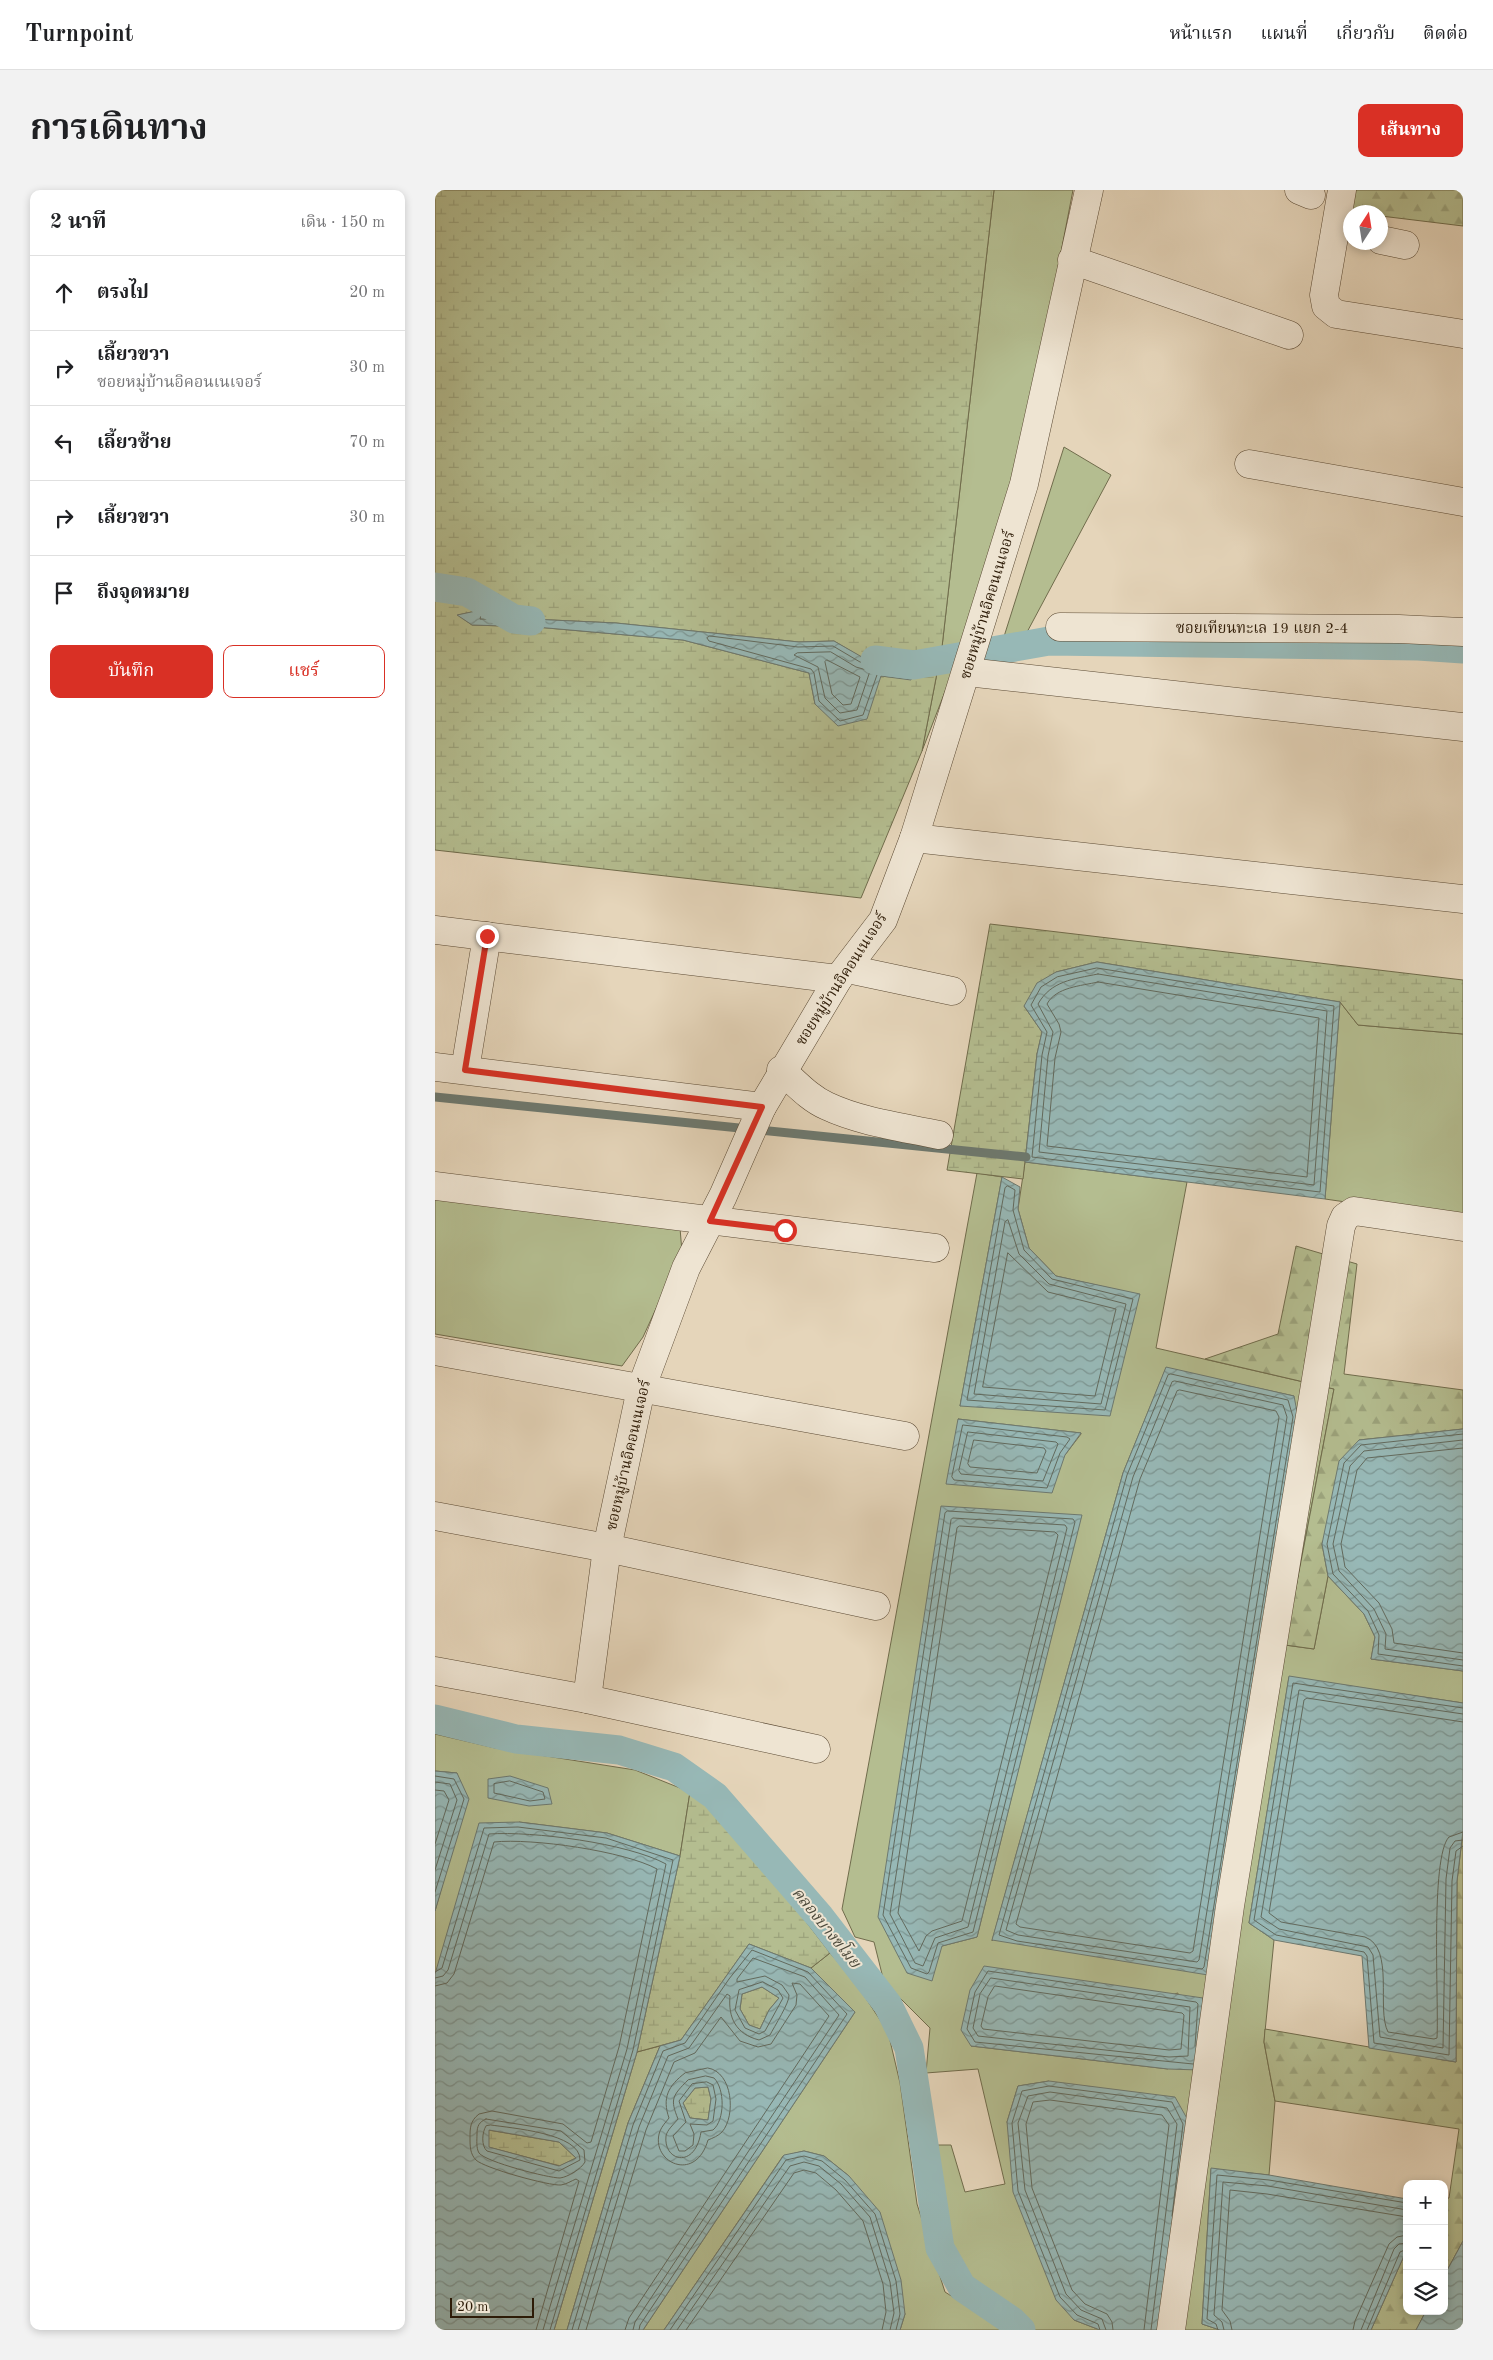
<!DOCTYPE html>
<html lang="th">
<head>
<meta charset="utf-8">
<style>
	body { margin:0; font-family:"Old Standard TT","Noto Serif Thai",serif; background:#f2f2f2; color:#202124 }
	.controls { position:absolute; right:15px; bottom:15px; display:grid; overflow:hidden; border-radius:10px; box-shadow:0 2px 8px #0003 }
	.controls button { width:45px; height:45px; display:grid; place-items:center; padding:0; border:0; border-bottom:1px solid #e0e0e0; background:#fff; color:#202124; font:25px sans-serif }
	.compass { position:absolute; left:908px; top:15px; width:45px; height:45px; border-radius:50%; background:#fff; box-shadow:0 2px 8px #0003; rotate:12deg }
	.scale { position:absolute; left:15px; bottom:12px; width:84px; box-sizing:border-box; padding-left:5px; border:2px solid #2d1b07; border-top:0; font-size:14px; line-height:18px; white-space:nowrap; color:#2d1b07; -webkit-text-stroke:4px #eee4d2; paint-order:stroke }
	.stop { position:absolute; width:15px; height:15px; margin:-11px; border:4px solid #d93025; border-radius:50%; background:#fff }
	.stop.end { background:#d93025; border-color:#fff; box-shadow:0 1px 5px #0008 }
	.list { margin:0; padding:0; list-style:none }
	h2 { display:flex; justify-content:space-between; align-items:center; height:65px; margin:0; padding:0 20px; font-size:21px }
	h2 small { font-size:16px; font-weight:400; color:#757577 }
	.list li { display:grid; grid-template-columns:32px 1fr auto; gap:15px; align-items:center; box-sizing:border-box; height:75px; padding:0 20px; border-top:1px solid #e0e0e0 }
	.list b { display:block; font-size:19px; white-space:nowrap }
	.list p { margin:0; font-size:16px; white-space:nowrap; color:#757577 }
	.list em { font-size:16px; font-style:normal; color:#757577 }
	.actions { display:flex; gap:10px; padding:15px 20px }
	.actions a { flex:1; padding:11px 0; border:1px solid #d93025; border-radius:10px; text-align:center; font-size:18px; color:#d93025 }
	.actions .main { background:#d93025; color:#fff }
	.icon { flex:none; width:28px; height:28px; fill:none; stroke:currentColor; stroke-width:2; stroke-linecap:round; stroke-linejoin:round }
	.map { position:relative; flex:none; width:1028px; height:2140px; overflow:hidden; border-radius:10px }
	header { display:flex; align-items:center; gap:30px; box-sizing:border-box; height:70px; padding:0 25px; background:#fff; border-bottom:1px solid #e0e0e0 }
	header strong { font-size:24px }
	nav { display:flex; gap:28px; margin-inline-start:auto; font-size:18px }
	.intro { display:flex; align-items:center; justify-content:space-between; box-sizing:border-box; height:120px; padding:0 30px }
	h1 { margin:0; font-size:35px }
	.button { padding:12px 22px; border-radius:10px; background:#d93025; color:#fff; font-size:18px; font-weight:700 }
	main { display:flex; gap:30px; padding:0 30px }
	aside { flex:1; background:#fff; border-radius:10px; box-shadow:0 2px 8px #0003 }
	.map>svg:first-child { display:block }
	.green { fill:#b4bd90; stroke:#706c4c; fill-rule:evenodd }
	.forest { fill:url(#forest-firs); stroke:#706c4c }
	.wetland { fill:url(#wetland-marsh); stroke:#706c4c; fill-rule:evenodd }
	.water { fill:url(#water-waves); stroke:#6d7970; fill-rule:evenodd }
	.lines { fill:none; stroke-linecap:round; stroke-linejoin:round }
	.shore { stroke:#626a5e; stroke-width:1 }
	.stream { stroke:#6d7970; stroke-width:9 }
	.canal { stroke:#97b8b6; stroke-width:29 }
	.minor-casing { stroke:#5b4a34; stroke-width:29 }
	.minor { stroke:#eee4d2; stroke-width:28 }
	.route { stroke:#d93025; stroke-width:6 }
	.labels { text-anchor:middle; stroke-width:4; stroke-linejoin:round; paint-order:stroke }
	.street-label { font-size:15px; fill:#2d1b07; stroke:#eee4d2 }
	.water-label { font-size:16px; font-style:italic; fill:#4d4a3c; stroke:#eee4d2 }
</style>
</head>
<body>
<header>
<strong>Turnpoint</strong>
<nav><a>หน้าแรก</a><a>แผนที่</a><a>เกี่ยวกับ</a><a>ติดต่อ</a></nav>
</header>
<div class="intro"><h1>การเดินทาง</h1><a class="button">เส้นทาง</a></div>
<main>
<aside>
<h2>2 นาที<small>เดิน · 150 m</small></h2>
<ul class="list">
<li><svg class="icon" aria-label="ahead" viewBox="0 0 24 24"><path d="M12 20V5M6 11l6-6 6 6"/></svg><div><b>ตรงไป</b></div><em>20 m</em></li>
<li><svg class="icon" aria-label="right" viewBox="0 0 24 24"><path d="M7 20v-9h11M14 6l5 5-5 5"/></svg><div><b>เลี้ยวขวา</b><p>ซอยหมู่บ้านอิคอนเนเจอร์</p></div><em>30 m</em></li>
<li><svg class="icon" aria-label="left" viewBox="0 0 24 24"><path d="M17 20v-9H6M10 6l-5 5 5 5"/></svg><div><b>เลี้ยวซ้าย</b></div><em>70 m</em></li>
<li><svg class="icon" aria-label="right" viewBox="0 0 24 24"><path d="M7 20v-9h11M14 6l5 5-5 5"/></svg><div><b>เลี้ยวขวา</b></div><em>30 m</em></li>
<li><svg class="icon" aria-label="arrive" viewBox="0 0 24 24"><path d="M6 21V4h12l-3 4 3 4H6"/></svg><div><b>ถึงจุดหมาย</b></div></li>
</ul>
<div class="actions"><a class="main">บันทึก</a><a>แชร์</a></div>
</aside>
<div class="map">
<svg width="1028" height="2140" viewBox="0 0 1028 2140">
	<defs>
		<pattern id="forest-firs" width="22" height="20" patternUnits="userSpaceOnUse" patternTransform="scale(1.25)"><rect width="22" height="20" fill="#b4bd90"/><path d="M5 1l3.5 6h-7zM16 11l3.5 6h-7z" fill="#9ba27b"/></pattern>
		<pattern id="wetland-marsh" width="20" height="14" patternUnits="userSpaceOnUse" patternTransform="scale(1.25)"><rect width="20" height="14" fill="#b4bd90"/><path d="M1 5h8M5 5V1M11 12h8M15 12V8" fill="none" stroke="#9ba27b"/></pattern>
		<pattern id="water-waves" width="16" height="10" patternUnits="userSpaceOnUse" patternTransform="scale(1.25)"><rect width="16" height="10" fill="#97b8b6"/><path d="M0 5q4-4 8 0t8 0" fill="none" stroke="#7c9592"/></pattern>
	</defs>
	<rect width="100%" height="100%" fill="#e5d5ba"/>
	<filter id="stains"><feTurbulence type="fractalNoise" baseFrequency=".004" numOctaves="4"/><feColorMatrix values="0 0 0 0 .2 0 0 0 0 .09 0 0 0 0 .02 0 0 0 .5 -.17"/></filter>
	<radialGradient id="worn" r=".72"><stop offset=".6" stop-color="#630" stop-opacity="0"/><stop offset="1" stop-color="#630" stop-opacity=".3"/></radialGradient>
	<g class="green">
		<polygon points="559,0 638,0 582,290 549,401 487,561 507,457"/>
		<polygon points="629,257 676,285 583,459 566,456"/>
		<polygon points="905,812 923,835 1028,844 1028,1029 890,1009"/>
		<path d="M 590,972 L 752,992 L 721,1158 L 899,1199 L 850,1455 L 879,1459 L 893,1386 L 929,1424 L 940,1447 L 936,1469 L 1028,1481 L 1028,1513 L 854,1487 L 814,1733 L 839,1750 L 829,1852 L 840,1911 L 834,1985 L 776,1979 L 767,2134 L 785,2140 L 724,2140 L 614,1891 L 583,1896 L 572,1932 L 639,2130 L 665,2140 L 598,2140 L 562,2110 L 531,2089 L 509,2031 L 499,1955 L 516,1955 L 530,2002 L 570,1994 L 543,1879 L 491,1883 L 495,1838 L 449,1792 L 439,1752 L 420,1747 L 407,1719 L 542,983 L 567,987 L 525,1216 L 705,1105 L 621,1086 L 594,1058 L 583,1019 ZM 731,1178 L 859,1206 L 557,1751 L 688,1283 ZM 523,1229 L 646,1243 L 646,1244 L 630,1265 ZM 646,1325 L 542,1747 L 507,1756 ZM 743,1803 L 733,1879 L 536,1856 Z"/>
		<polygon points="0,1004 245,1038 247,1062 208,1147 187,1176 0,1144"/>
		<polygon points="0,1544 60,1558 200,1580 255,1602 245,1666 172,1643 84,1632 0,1784 0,1721 13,1675 22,1583 0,1581"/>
		<polygon points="395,1763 420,1792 453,1842 465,1893 482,2014 510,2102 570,2140 465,2140 470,2124 414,1986 389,1966 369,1961 348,1966 229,2140 208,2140 420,1822 376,1778"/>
		<polygon points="225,1856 193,1933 132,2140 119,2140 202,1862"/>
	</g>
	<g class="forest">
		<polygon points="895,0 1028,0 1028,36 946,26 946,22 916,22"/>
		<polygon points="861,1056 922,1074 909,1184 1028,1200 1028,1239 924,1250 887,1354 893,1386 879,1459 850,1455 899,1199 770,1169 843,1144"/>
		<polygon points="1028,1641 1028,2051 1009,2086 1009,2009 1014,2008 1024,1939 840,1911 829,1852 830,1839 1021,1872 1022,1691"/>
		<polygon points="972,2059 972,2121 991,2121 981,2140 936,2140"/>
	</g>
	<g class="wetland">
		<path d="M 0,0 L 559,0 L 507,457 L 487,561 L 426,708 L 0,660 ZM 63,404 L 95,429 L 181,433 L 364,452 L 399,451 L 426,467 L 479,475 L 475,489 L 446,486 L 380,514 L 374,483 L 248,450 L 101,437 L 37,435 L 23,425 L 60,417 Z"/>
		<polygon points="555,734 1028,790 1028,844 923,835 905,812 662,772 621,782 589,816 607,842 602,864 588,989 512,980"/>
		<polygon points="255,1602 284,1623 345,1698 395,1763 376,1778 314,1754 246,1850 202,1862 245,1666"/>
		<polygon points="327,1797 344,1808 334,1820 325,1839 314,1835 305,1819 307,1804"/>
		<polygon points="273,1897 276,1909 273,1930 255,1928 248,1913 260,1898"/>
		<polygon points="53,1940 124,1952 141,1968 125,1976 53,1957"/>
	</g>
	<g class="water">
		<polygon points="63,404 95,429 181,433 364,452 399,451 427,467 479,475 476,490 446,486 432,529 403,536 380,514 374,483 248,450 101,437 37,435 22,425 60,417"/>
		<polygon points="662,772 905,812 890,1009 590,972 602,864 607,842 589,816 602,793 621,782"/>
		<polygon points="567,987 585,997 583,1019 594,1058 621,1086 705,1104 675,1226 525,1216"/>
		<polygon points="731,1177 859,1206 863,1227 773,1785 557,1750 688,1283"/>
		<polygon points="523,1229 646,1243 630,1265 617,1303 511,1294"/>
		<polygon points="1028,1239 1028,1481 936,1469 940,1447 929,1424 893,1386 887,1354 904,1271 924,1250"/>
		<polygon points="506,1316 647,1325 542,1747 507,1756 497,1791 472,1783 443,1727"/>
		<polygon points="854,1486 1028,1513 1028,1641 1022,1691 1021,1872 934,1858 927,1766 839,1750 814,1733"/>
		<polygon points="0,1581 22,1583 34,1609 0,1721"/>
		<polygon points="75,1586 113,1598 117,1614 94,1616 53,1608 53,1589"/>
		<path d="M 84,1632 L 172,1643 L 245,1666 L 202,1862 L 119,2140 L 0,2140 L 0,1784 L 44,1633 ZM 54,1940 L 124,1952 L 141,1968 L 124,1976 L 54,1957 Z"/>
		<path d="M 314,1754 L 376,1778 L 420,1822 L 208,2140 L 132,2140 L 193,1933 L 225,1856 L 246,1850 ZM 327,1797 L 344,1808 L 334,1820 L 325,1839 L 314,1835 L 305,1819 L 307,1804 ZM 273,1897 L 276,1909 L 273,1930 L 255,1928 L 248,1913 L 260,1898 Z"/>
		<polygon points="549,1776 768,1808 764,1880 733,1879 536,1856 526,1840 535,1800"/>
		<polygon points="614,1891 740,1907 754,1932 724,2140 665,2140 639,2130 621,2110 578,2002 572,1932 583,1896"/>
		<polygon points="369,1961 389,1966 414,1986 445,2022 466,2090 470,2124 465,2140 229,2140 349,1965"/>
		<polygon points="776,1978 834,1985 972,2009 972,2059 936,2140 785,2140 767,2134"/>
		<polygon points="1028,2051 1028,2140 981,2140 991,2121 1009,2121 1009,2086"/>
	</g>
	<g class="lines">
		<g class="shore">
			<polygon points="68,414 84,427 85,430 45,429 46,425 61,422"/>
			<polygon points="275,446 363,457 398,456 425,472 470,479 472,482 470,484 443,482 428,525 405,531 384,511 379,483 376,479 274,451 272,448"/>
			<polygon points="396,462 421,477 435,481 422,520 405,523 390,508 383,477 359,465 362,463"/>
			<polygon points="392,470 425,487 416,514 408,515 397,504 390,472"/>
			<polygon points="662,778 899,816 885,1002 597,967 607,865 612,842 596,815 606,797 622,787"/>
			<path d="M 663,784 L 892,821 L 879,995 L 604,962 L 613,866 L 618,842 L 603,814 C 616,791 638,789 663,784 Z"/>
			<path d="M 663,792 L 884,828 L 872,987 L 612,956 L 620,868 L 626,842 L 624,834 L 612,814 C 621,797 646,796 663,792 Z"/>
			<polygon points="573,996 580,1000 578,1020 589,1060 617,1089 698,1109 670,1220 532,1210 570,998"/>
			<polygon points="573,1030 584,1064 614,1094 691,1114 666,1214 539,1204 570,1032"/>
			<polygon points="573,1063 613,1102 681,1119 660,1206 548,1197"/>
			<polygon points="736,1184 853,1210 858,1227 769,1777 767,1779 582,1751 564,1745 692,1285 733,1185"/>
			<polygon points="740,1191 848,1215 852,1227 764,1770 762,1772 583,1745 571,1740 698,1287 737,1192"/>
			<polygon points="745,1200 841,1221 844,1227 758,1761 755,1763 585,1737 581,1734 705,1289 742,1201"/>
			<polygon points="528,1235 632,1247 635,1249 625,1263 612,1298 519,1290 517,1287"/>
			<polygon points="533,1242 621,1252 623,1254 608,1291 526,1284 524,1281"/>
			<polyline points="1028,1244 926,1255 909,1273 892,1354 898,1384 933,1421 944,1445 943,1464 1028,1476"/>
			<polygon points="539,1250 609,1258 611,1261 602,1283 535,1277 533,1274"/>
			<polyline points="1028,1250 929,1261 915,1276 898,1354 904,1381 939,1419 951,1444 950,1459 1028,1470"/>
			<polyline points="1028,1258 932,1268 922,1280 906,1354 910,1377 944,1413 957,1439 959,1453 1028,1463"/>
			<polygon points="513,1321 638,1329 640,1332 538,1742 503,1753 494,1782 492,1784 476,1778 448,1725 510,1323"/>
			<polygon points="518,1328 630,1335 632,1338 533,1737 500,1748 488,1776 480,1773 455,1724 516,1330"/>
			<polygon points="525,1336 620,1342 623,1345 527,1731 497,1741 491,1746 484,1761 463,1723 522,1338"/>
			<polyline points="1028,1518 858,1493 819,1730 841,1745 929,1762 932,1766 939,1853 1014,1865 1017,1691 1021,1661 1028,1656"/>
			<polyline points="1028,1524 864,1500 826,1727 844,1739 933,1757 938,1765 945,1847 1008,1858 1011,1689 1015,1658 1020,1651 1028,1650"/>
			<path d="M 1028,1532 L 872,1508 L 869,1510 L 834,1723 L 846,1732 L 930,1747 C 960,1758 941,1819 953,1842 L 999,1849 L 1002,1848 C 1004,1812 995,1667 1014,1647 L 1028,1642"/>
			<polyline points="0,1586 19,1589 29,1609 0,1702"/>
			<polygon points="75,1591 108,1602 110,1609 95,1611 59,1603 59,1594"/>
			<polyline points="0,1592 15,1594 22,1610 0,1680"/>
			<polyline points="0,1600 9,1601 14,1610 0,1654"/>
			<polyline points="0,1782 7,1778 49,1638 83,1637 171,1648 238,1670 198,1860 115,2140"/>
			<path d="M 0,1788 L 8,1786 L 13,1780 L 54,1644 C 98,1641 192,1653 231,1674 L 192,1859 L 108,2140"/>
			<polygon points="556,1788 755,1817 753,1866 734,1867 543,1846 538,1838 545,1804"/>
			<polygon points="328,1792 343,1800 348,1808 330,1841 324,1844 310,1838 300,1820 304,1800"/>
			<path d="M 0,1796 L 12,1793 L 19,1784 L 59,1652 C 97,1648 189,1661 222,1679 L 184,1857 L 156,1952 L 152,1953 L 128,1934 L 57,1921 L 44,1924 C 35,1931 35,1938 35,1948 C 35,1956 35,1964 41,1970 C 49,1978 114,1996 126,1995 C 132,1994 136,1991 141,1989 L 144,1991 L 101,2140"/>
			<polygon points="560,1796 747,1823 749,1825 746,1859 734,1860 548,1839 546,1836 553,1807"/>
			<polyline points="758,1874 540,1852 532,1839 540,1802 553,1781 761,1812 763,1814 760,1856"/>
			<path d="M 273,1878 C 298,1882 301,1926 287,1942 C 283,1946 278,1948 273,1950 C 260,1995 214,1971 225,1941 C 227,1936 231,1932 234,1928 C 227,1908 233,1896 250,1883 Z"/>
			<path d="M 271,1886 L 279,1888 C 290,1899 290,1930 278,1940 L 266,1942 C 260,1980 228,1971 231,1946 C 232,1940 239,1934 243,1929 C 235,1909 237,1906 253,1890 Z"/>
			<polygon points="272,1892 278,1895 281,1909 278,1931 272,1935 255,1934 259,1944 258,1955 250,1961 244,1961 238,1946 251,1932 244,1911 257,1894"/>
			<path d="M 51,1929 L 126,1941 L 149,1960 L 150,1972 C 146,1979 133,1987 125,1988 C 113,1988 51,1972 44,1963 C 41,1958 42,1950 42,1944 C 42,1936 44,1932 51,1929 Z"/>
			<path d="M 56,1935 C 75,1938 146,1943 145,1970 L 124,1981 L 52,1961 C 46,1956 47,1942 51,1936 Z"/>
			<polyline points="137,2140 198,1935 228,1861 250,1853 294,1789 317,1760 373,1782 412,1824 205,2135 204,2140"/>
			<path d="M 143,2140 L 204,1937 L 233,1866 L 254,1858 L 292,1804 L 295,1806 C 293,1828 301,1844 324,1850 L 335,1845 C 339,1837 355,1812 354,1805 L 347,1795 L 330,1786 L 302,1792 L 302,1789 L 318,1768 L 370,1787 L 404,1825 L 200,2132 L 198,2140"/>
			<polyline points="151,2140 211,1940 239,1872 260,1863 286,1827 305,1851 323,1857 336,1854 361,1815 362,1805 357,1793 365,1794 394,1826 194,2128 190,2140"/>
			<polyline points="235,2140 351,1970 369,1966 387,1971 410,1990 440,2024 461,2091 465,2124 461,2140"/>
			<polyline points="242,2140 355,1976 369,1972 384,1976 406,1994 435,2027 455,2092 459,2123 455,2140"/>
			<polyline points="251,2140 359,1983 369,1980 381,1983 401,2000 428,2031 448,2094 451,2122 447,2140"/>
			<polyline points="665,2140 663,2134 642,2125 625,2107 583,2001 577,1933 587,1901 614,1896 737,1912 748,1934 737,2026"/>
			<polyline points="671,2140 667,2129 646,2120 631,2104 590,2000 583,1933 593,1906 615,1902 732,1918 742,1934 716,2140"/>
			<polyline points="678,2140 677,2132 672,2124 650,2114 637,2100 597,1998 591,1934 598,1912 615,1910 727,1925 734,1935 709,2140"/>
			<polyline points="783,2140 781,2134 772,2129 782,1985 834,1990 972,2013"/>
			<polyline points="789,2140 787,2132 779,2125 788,1992 833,1996 972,2020"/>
			<polyline points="797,2140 795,2131 787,2120 795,2000 832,2004 972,2027"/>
			<polyline points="918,2140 920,2131 954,2054 962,2047 972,2045"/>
			<polyline points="926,2140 959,2059 964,2054 972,2053"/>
			<polyline points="932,2140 965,2062 972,2059"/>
		</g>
		<polyline class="stream" points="0,907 591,967"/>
		<g class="canal">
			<polyline points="0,397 32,402 79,429 96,431"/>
			<polyline points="440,470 479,475 614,451 983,456 1028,459"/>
			<polyline points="0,1529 81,1549 184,1560 239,1577 280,1606 385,1727 453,1815 474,1858 505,2058 527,2097 577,2131 586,2140"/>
		</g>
		<defs>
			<g id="minor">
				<polyline points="864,0 876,5"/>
				<polyline points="907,0 889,105 891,116 901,124 1028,144"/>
				<polyline points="946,50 970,55"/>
				<polyline points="637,70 854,145"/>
				<polyline points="814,274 1028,312"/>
				<polyline points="625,437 964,439 1028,442"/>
				<polyline points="532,482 1028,537"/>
				<polyline points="479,648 1028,709"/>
				<polyline points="0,740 403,789"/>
				<polyline points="413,779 517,801"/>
				<polyline points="0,877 327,917"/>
				<polyline points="30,880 52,746"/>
				<path d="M 346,880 C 361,893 374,908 392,916 C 426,932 467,937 504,945"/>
				<polyline points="0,996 500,1058"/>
				<polyline points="0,1161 470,1246"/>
				<polyline points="0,1326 172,1358 441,1416"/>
				<polyline points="0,1481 152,1509 381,1559"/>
				<polyline points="152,1509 172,1358 206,1199 251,1078 288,1006 327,917 403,789 448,730 479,648 589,294 654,0"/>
				<polyline points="736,2140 795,1716 906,1036 910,1027 919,1021 1028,1037"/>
			</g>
		</defs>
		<use href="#minor" class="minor-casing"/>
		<use href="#minor" class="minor"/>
	</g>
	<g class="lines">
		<polyline class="route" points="52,746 30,880 327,917 275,1031 350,1040"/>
	</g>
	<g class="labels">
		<g class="street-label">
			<text transform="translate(552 415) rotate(-73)" y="5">ซอยหมู่บ้านอิคอนเนเจอร์</text>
			<text x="827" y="443">ซอยเทียนทะเล 19 แยก 2-4</text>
			<text transform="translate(406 789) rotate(-57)" y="5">ซอยหมู่บ้านอิคอนเนเจอร์</text>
			<text transform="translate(193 1265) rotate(-77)" y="5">ซอยหมู่บ้านอิคอนเนเจอร์</text>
		</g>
		<g class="water-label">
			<text transform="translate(392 1737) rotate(51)" y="6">คลองบางขโมย</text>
		</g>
	</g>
	<rect width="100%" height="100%" filter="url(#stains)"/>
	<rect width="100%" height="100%" fill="url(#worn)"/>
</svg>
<div class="controls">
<button>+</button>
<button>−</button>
<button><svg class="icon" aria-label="layers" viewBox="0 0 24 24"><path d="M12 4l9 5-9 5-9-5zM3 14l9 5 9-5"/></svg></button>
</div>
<svg class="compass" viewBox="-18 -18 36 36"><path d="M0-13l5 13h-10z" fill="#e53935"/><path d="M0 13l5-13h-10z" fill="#757577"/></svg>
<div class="scale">20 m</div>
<div class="stop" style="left:350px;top:1040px"></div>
<div class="stop end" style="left:52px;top:746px"></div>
</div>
</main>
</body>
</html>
